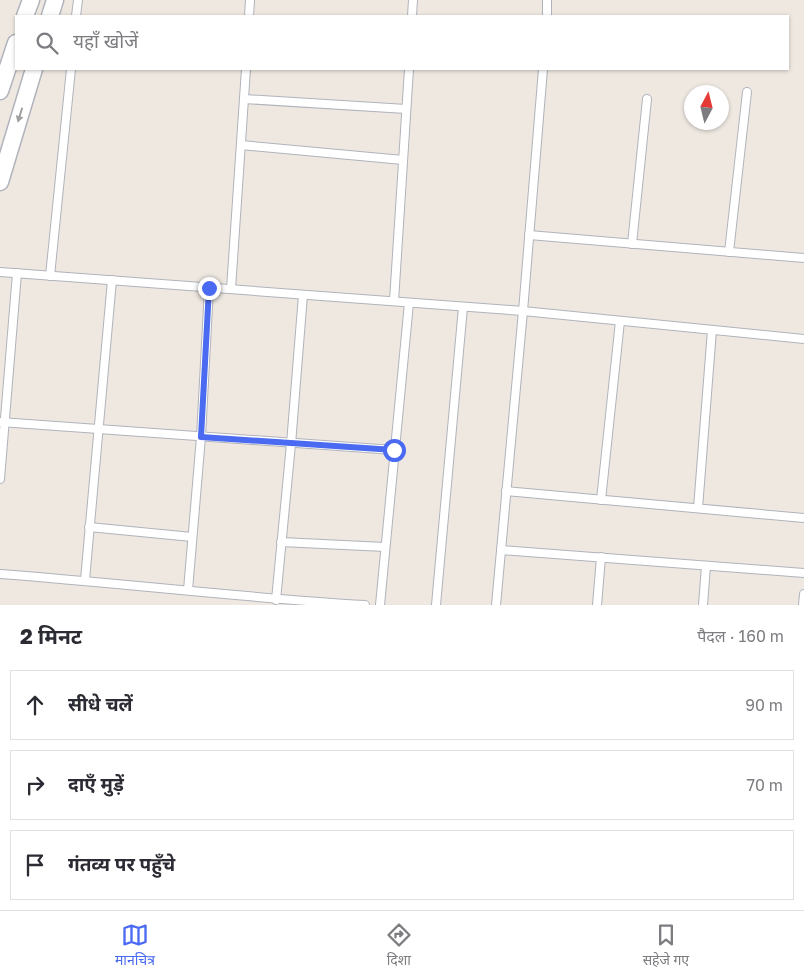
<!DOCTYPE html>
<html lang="hi">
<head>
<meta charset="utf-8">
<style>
	body { margin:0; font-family:"Golos Text","Noto Sans Devanagari",sans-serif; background:#f7f7f7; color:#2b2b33 }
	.compass { position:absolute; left:684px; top:85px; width:45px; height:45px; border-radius:50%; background:#fff; box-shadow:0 1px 4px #0004; rotate:7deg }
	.stop { position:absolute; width:15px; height:15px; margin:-11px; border:4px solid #4a6af1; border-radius:50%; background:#fff }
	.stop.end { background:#4a6af1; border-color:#fff; box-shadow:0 1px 5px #0008 }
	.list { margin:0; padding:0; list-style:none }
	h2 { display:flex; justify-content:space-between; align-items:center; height:65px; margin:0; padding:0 20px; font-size:21px }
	h2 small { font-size:16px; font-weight:400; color:#7c7c81 }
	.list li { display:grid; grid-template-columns:32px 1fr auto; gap:15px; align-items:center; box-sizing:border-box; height:70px; margin:0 10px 10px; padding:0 10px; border:1px solid #e1e1e2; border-radius:0px }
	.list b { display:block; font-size:19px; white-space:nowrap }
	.list em { font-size:16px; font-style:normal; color:#7c7c81 }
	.icon { flex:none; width:28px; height:28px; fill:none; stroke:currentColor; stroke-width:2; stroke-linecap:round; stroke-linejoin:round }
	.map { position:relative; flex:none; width:804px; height:605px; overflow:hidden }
	.search { position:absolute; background:#fff; box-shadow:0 1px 4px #0004; left:15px; right:15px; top:15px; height:55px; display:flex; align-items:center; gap:12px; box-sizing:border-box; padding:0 18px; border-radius:0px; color:#7c7c81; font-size:19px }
	.sheet { height:305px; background:#fff }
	nav { display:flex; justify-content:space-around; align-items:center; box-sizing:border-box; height:70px; border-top:1px solid #e1e1e2; background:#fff; font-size:14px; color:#7c7c81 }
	nav a { display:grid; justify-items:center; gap:2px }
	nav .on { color:#4a6af1 }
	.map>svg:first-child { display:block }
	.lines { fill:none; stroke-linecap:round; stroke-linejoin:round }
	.service-casing { stroke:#b1b3bc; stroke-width:10 }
	.minor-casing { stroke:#b1b3bc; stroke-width:19 }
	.service { stroke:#fff; stroke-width:8 }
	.minor { stroke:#fff; stroke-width:16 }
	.oneway { fill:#a0a0a0 }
	.route { stroke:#4a6af1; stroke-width:6 }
</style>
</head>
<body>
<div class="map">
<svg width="804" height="605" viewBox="0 0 804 605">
	<rect width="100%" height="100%" fill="#eee8e1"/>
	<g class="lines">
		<defs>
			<g id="service">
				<polyline points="76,16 78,0"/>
				<polyline points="249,16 250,0"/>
				<polyline points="412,16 413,0"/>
				<polyline points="547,16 547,0"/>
				<polyline points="244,99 406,109"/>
				<polyline points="241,145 403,160"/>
				<polyline points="529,235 804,258"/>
				<polyline points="632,244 647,99"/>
				<polyline points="729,252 747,92"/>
				<polyline points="0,272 523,311 804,339"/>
				<polyline points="50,276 71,69"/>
				<polyline points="231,289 246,69"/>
				<polyline points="394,301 409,69"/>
				<polyline points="0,422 394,450"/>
				<polyline points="0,479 17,273"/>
				<polyline points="506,491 804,518"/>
				<polyline points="601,500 620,321"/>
				<polyline points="698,508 712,330"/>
				<polyline points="89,527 192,537"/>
				<polyline points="281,542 385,547"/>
				<polyline points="501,550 804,573"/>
				<path d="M 0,574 C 122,583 243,598 365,605"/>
				<polyline points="85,580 112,280"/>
				<polyline points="188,590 201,437 209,288"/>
				<polyline points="276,600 291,444 303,295"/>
				<polyline points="380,605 409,303"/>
				<polyline points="436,605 463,307"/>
				<polyline points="496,605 523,311 543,69"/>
				<polyline points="597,605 601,557"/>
				<polyline points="703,605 706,566"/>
				<polyline points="803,605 804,594"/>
			</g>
			<g id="minor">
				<polyline points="25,16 31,0"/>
				<polyline points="50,16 55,0"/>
				<polyline points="0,91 16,43"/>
				<polyline points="0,182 34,69"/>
			</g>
		</defs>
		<use href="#service" class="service-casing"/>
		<use href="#minor" class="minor-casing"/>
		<use href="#service" class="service"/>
		<use href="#minor" class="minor"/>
	</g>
	<defs><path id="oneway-solid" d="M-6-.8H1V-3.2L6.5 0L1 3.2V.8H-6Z" transform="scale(1.25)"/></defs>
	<use class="oneway" href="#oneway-solid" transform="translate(20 115) rotate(107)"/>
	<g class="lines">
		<polyline class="route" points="209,288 201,437 394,450"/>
	</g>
</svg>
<svg class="compass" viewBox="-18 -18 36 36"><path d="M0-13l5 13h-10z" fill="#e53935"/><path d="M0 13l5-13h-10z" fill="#7c7c81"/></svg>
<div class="stop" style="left:394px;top:450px"></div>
<div class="stop end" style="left:209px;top:288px"></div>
<div class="search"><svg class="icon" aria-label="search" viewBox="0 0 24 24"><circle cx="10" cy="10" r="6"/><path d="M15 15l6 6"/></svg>यहाँ खोजें</div>
</div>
<section class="sheet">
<h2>2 मिनट<small>पैदल · 160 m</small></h2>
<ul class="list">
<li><svg class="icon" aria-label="ahead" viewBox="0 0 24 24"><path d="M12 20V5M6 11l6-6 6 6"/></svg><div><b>सीधे चलें</b></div><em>90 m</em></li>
<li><svg class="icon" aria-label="right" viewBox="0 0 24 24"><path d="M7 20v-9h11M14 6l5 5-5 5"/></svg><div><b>दाएँ मुड़ें</b></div><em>70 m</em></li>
<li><svg class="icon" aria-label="arrive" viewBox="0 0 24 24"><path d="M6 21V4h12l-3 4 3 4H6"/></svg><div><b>गंतव्य पर पहुँचे</b></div></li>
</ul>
</section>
<nav>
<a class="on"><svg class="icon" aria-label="map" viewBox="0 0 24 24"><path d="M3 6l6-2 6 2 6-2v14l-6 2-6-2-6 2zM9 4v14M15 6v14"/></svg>मानचित्र</a>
<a><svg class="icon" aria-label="directions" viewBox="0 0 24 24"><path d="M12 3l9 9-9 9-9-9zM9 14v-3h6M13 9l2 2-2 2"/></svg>दिशा</a>
<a><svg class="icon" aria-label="saved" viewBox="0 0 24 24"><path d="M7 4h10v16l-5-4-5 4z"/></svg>सहेजे गए</a>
</nav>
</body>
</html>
